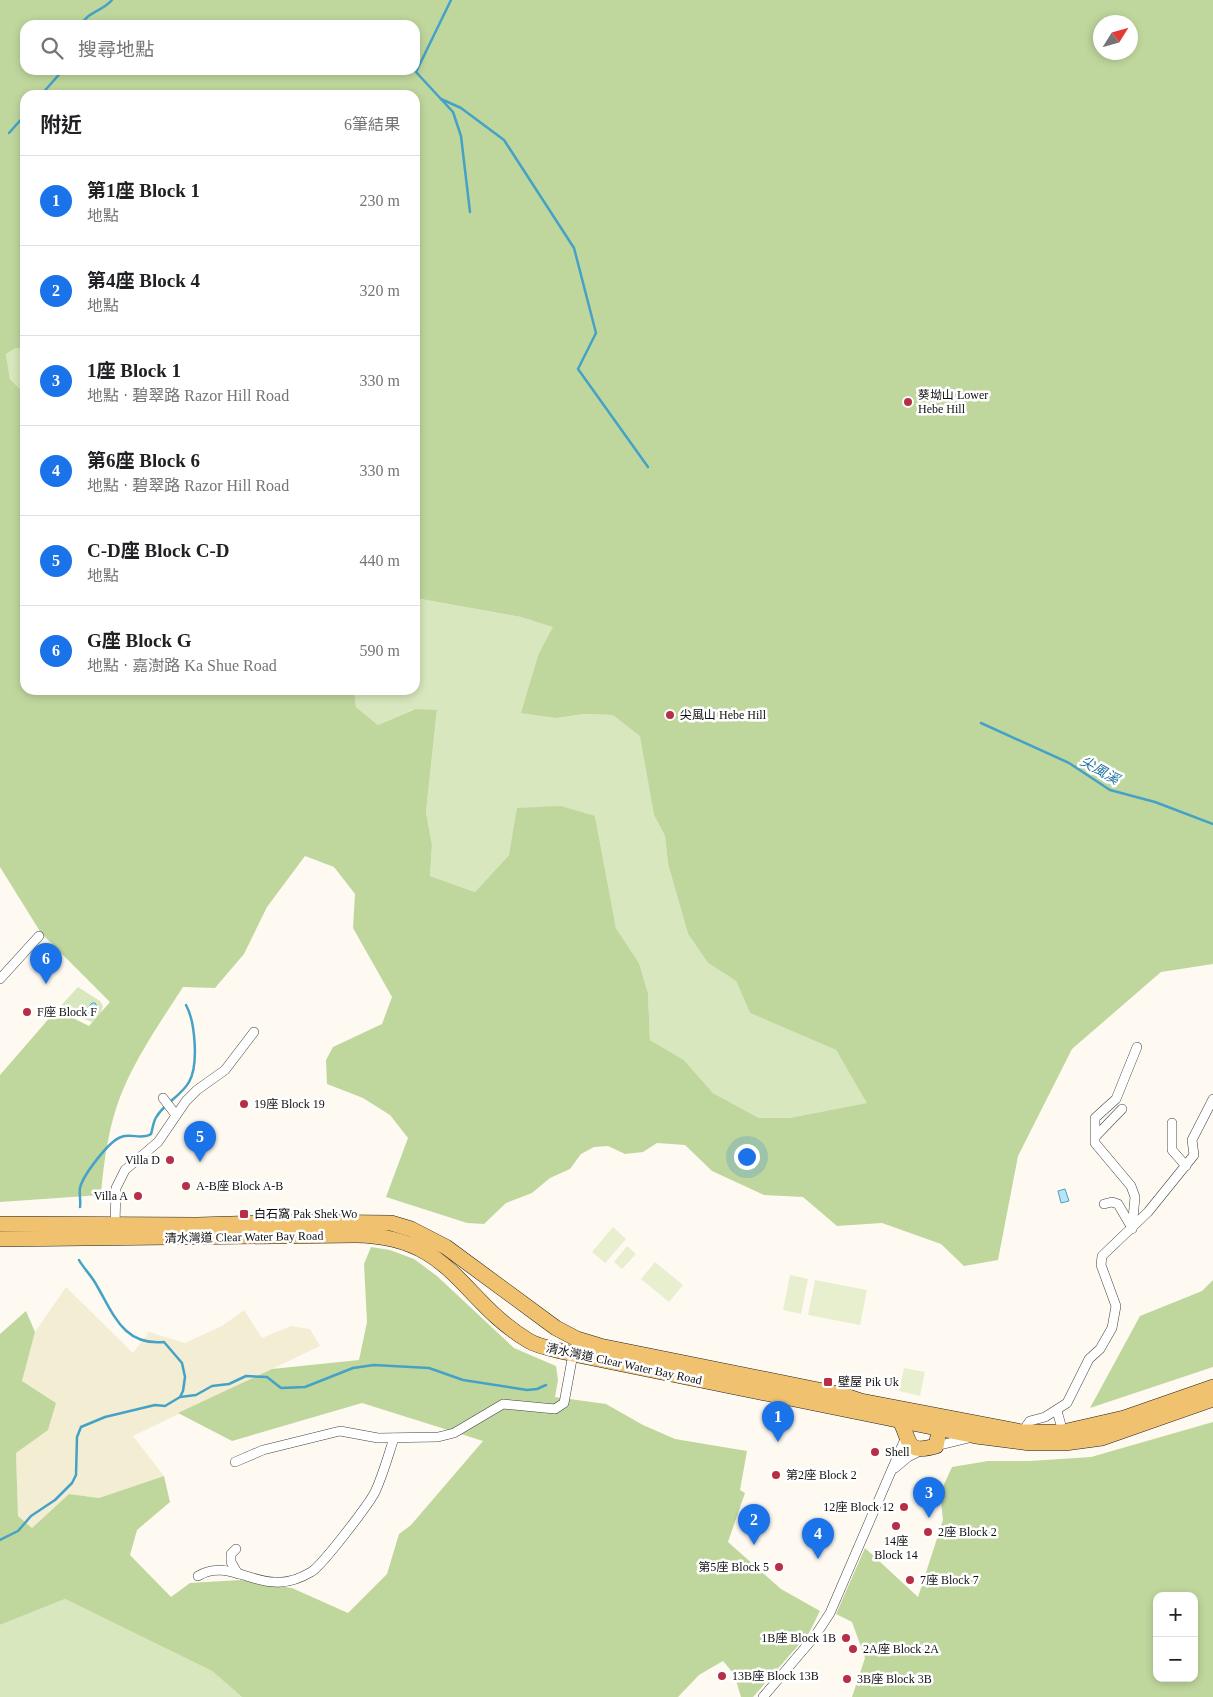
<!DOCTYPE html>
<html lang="zh-TW">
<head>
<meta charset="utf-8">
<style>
	body { margin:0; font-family:"Times New Roman","Noto Sans TC",serif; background:#f6f6f6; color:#202124 }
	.controls { position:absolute; right:15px; bottom:15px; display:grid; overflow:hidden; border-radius:10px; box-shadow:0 2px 8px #0003 }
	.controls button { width:45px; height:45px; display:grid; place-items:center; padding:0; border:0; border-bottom:1px solid #e0e0e0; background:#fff; color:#202124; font:25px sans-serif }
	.compass { position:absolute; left:1093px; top:15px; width:45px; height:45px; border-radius:50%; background:#fff; box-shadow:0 2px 8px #0003; rotate:53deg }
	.you { position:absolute; left:746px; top:1156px; width:18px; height:18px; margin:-12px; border:4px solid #fff; border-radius:50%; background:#1a73e8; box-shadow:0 0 0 8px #1a73e833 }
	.badge { display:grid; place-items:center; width:32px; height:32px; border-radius:50%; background:#1a73e8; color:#fff; font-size:16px; font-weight:700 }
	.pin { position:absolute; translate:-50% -41px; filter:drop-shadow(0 1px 2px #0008) }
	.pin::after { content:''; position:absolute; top:26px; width:18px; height:15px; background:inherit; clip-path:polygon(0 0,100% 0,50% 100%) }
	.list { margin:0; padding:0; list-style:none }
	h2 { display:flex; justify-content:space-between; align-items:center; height:65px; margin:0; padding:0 20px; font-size:21px }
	h2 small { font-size:16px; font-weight:400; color:#757577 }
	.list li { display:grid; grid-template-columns:32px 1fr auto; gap:15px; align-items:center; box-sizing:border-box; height:90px; padding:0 20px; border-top:1px solid #e0e0e0 }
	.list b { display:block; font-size:19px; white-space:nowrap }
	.list p { margin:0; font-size:16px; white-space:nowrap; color:#757577 }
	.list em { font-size:16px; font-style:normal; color:#757577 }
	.icon { flex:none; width:28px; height:28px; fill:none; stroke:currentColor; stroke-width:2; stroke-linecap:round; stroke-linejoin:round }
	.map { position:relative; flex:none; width:1213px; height:1697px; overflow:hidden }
	.search { position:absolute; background:#fff; box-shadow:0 2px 8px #0003; left:20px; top:20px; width:400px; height:55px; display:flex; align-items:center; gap:12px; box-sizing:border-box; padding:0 18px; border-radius:15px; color:#757577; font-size:19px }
	.panel { position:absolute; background:#fff; box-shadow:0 2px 8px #0003; left:20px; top:90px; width:400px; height:605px; border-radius:15px }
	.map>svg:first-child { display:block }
	.farmland { fill:#f3edd3 }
	.green { fill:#d8e7bd }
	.forest { fill:#bfd79d; fill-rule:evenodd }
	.pitch { fill:#e8efcf }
	.water { fill:#bae4f3; stroke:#45a2c6 }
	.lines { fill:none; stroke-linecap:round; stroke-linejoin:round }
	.stream { stroke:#45a2c6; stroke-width:2.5 }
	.minor-casing { stroke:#424242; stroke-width:10 }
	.primary-casing { stroke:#202020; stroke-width:16 }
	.minor { stroke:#fff; stroke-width:9 }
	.primary { stroke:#f0c270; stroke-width:15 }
	.poi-dot { fill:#b82e46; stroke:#fff; stroke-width:2 }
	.labels { text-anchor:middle; stroke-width:5; stroke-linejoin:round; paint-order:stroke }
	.poi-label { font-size:12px; fill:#0f0f0f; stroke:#fff; text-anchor:start }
	.street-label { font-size:12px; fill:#0f0f0f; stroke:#fff }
	.water-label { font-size:14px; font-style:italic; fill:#1f749b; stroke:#fff }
</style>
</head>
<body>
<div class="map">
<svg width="1213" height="1697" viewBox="0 0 1213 1697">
	<rect width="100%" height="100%" fill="#fefaf2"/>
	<polygon class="farmland" points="66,1287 133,1353 149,1332 185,1343 222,1326 244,1310 262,1338 291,1326 310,1329 320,1346 133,1436 164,1476 99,1498 69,1494 32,1528 18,1516 16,1453 48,1429 56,1403 22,1381 35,1332"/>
	<g class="green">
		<polygon points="16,348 25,349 25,394 10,379 6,354"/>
		<polygon points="415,598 521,617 554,627 539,653 557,718 584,714 614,715 641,736 654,815 665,836 668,864 688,934 708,963 736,981 750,1013 836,1050 868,1103 789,1118 759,1118 713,1093 684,1060 650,1040 648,993 639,963 616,928 595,816 509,855 475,892 430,876 432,845 426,812 437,711 414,709 378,725 356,707 354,690 415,690"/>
		<polygon points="78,987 100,1001 103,1006 100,1016 92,1022 58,1009"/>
		<polygon points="65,1599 212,1671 242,1697 0,1697 0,1625"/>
	</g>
	<g class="forest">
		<path d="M 0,0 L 1213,0 L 1213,964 L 1161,972 L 1072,1049 L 1018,1156 L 998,1260 L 964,1266 L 941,1244 L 882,1223 L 837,1226 L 803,1197 L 764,1195 L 712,1171 L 685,1145 L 657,1143 L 643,1152 L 625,1154 L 608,1146 L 594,1147 L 581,1154 L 570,1169 L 550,1178 L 532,1193 L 506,1203 L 484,1224 L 467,1223 L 386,1197 L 408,1138 L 390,1115 L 363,1098 L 327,1084 L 326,1060 L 333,1047 L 382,1024 L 392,997 L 353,928 L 355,894 L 334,867 L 305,856 L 267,907 L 244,954 L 215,988 L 183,987 C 163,1018 141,1050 126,1083 C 110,1117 104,1158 101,1195 L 0,1202 L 0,1075 L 52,1015 L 65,1014 L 89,1026 L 110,1002 L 41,933 L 0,867 ZM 1100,22 L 1130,22 L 1130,52 L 1100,52 ZM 25,25 L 415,25 L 415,70 L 25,70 ZM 25,95 L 415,95 L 415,598 L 521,617 L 553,627 L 539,653 L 521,713 L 557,718 L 584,714 L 613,715 L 640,736 L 654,815 L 665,836 L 668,864 L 688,934 L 708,963 L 736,981 L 750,1013 L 836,1050 L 867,1103 L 789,1118 L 759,1118 L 713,1093 L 684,1060 L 650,1040 L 648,993 L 639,963 L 616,928 L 595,816 L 561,806 L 517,808 L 509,855 L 475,892 L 430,876 L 432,845 L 426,812 L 437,710 L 415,709 L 378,725 L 356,707 L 354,690 L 290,690 L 279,695 L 276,690 L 25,690 L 25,394 L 10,379 L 6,354 L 16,348 L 25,349 Z"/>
		<polygon points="371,1247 390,1250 414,1259 437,1276 514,1348 556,1366 558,1380 555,1397 606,1404 643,1425 675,1439 747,1451 740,1490 745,1493 728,1542 781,1589 820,1611 809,1633 753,1697 741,1697 734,1674 723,1661 699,1675 678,1697 242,1697 212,1671 65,1599 0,1625 0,1334 26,1311 35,1332 22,1381 56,1403 48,1430 16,1453 18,1516 32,1528 69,1494 99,1498 164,1476 170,1502 137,1530 130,1555 171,1597 190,1583 240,1580 292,1588 348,1613 387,1574 399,1534 411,1525 483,1441 362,1403 232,1441 178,1413 272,1369 359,1360 367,1322 364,1264"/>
		<polygon points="1213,1280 1213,1367 1090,1408 1140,1316 1202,1291"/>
		<path d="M 1213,1422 L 1213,1697 L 852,1697 L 865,1658 L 852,1622 L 836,1614 L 865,1548 L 918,1597 L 943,1520 L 940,1493 L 952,1467 L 988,1461 L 1030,1461 L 1091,1457 ZM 1157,1596 L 1194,1596 L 1194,1678 L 1157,1678 Z"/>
	</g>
	<g class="pitch">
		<polygon points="613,1227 626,1239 605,1263 592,1252"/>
		<polygon points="627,1246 636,1254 622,1269 614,1262"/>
		<polygon points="655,1262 683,1285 669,1302 641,1279"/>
		<polygon points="790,1275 808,1279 801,1314 783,1310"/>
		<polygon points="815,1280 867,1290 860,1325 808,1315"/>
		<polygon points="904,1368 925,1372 920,1396 899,1391"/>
	</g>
	<g class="water">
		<polygon points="92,1003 95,1003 98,1008 90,1017 84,1012"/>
		<polygon points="1065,1189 1069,1201 1061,1203 1058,1191"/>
	</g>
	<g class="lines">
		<g class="stream">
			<polyline points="451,0 416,72 453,112 461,136 470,212"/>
			<path d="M 81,25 C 87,12 103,11 112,0"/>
			<polyline points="41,95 63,70"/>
			<polyline points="441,99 461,108 504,140 574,248 596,333 578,369 648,467"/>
			<polyline points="9,133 25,115"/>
			<polyline points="981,723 1069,763 1110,790 1155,802 1213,824"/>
			<path d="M 80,1207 C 81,1201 79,1194 80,1188 C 83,1175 109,1141 121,1137 C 131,1133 142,1140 151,1134 C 153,1128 153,1121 157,1116 C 165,1103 182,1095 189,1082 C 199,1065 195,1021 186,1005"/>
			<polyline points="180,1397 196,1395 212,1386 229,1384 246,1376 267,1377 281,1388 305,1387 353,1368 374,1365 429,1368 463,1380 527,1390 537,1389 546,1385"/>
			<path d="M 0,1540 L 18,1531 L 31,1516 L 55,1500 L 72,1483 L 76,1475 L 77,1437 L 81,1427 L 105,1417 L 155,1405 L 165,1406 L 180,1397 L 183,1391 L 185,1377 L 182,1363 L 164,1342 C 124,1346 114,1315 97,1286 C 92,1276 84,1269 79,1260"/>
		</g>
		<defs>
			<g id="minor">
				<polyline points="0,979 39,936"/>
				<polyline points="163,1098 176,1115"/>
				<polyline points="1172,1123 1172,1150 1186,1166"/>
				<polyline points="1096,1136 1122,1109"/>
				<polyline points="1104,1204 1112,1202 1118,1204 1132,1228"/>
				<polyline points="115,1225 116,1188 125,1170 158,1142 186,1101 197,1090 225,1070 254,1032"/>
				<polyline points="1132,1229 1135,1197 1131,1186 1095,1143 1095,1118 1116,1099 1137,1047"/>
				<polyline points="1057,1411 1063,1432"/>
				<polyline points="1022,1432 1030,1421 1045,1417 1067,1403 1089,1359 1100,1349 1112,1328 1116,1306 1101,1265 1102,1256 1148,1212 1194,1155 1192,1140 1213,1099"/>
				<polyline points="936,1446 969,1438"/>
				<polyline points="235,1462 263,1450 340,1431 378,1438 438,1437 454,1433 503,1404 555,1409 564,1403 573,1354"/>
				<polyline points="895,1468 908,1457 922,1450"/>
				<polyline points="236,1549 231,1554 231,1562 238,1574"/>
				<path d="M 198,1576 C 223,1560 249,1582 275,1582 C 287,1583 301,1578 311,1572 C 321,1567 369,1504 375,1492 C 383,1475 388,1456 394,1438"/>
				<polyline points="763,1697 815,1636 830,1613 905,1439"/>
			</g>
			<g id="primary">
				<polyline points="0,1224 197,1225 293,1222 391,1223 411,1229 446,1247 556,1328 577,1339 600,1346 843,1395 861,1401 1022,1432 1063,1432 1124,1418 1213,1387"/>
				<path d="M 0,1239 L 355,1235 C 453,1236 459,1299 529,1341 C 541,1348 559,1350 573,1354 L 976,1436 L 1030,1443 L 1065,1443 L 1102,1438 L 1213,1399"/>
				<path d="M 900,1421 C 911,1440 904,1455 936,1446 L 940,1427"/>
			</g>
		</defs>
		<use href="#minor" class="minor-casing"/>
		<use href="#primary" class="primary-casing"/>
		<use href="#minor" class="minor"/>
		<use href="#primary" class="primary"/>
	</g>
	<g class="poi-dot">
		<circle cx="908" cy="402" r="5"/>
		<circle cx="670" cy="715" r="5"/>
		<circle cx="27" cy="1012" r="5"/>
		<circle cx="244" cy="1104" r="5"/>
		<circle cx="170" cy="1160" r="5"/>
		<circle cx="186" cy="1186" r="5"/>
		<circle cx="138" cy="1196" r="5"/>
		<rect x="239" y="1209" width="10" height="10" rx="2.5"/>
		<rect x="823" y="1377" width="10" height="10" rx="2.5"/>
		<circle cx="875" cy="1452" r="5"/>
		<circle cx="776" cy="1475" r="5"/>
		<circle cx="904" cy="1507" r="5"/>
		<circle cx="896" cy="1526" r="5"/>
		<circle cx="928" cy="1532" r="5"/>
		<circle cx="779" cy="1567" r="5"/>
		<circle cx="910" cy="1580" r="5"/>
		<circle cx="846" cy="1638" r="5"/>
		<circle cx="853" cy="1649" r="5"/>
		<circle cx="722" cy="1676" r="5"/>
		<circle cx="847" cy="1679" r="5"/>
	</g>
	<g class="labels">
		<g class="poi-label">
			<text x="918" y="399">葵坳山 Lower<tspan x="918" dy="14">Hebe Hill</tspan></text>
			<text x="680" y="719">尖風山 Hebe Hill</text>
			<text x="37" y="1016">F座 Block F</text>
			<text x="254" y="1108">19座 Block 19</text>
			<text x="160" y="1164" text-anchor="end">Villa D</text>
			<text x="196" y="1190">A-B座 Block A-B</text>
			<text x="128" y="1200" text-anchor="end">Villa A</text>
			<text x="254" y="1218">白石窩 Pak Shek Wo</text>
			<text x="838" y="1386">壁屋 Pik Uk</text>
			<text x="885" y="1456">Shell</text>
			<text x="786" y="1479">第2座 Block 2</text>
			<text x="894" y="1511" text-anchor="end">12座 Block 12</text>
			<text x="938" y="1536">2座 Block 2</text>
			<text x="896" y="1545" text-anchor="middle">14座<tspan x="896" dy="14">Block 14</tspan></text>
			<text x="769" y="1571" text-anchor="end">第5座 Block 5</text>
			<text x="920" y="1584">7座 Block 7</text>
			<text x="836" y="1642" text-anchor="end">1B座 Block 1B</text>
			<text x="863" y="1653">2A座 Block 2A</text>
			<text x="732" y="1680">13B座 Block 13B</text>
			<text x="857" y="1683">3B座 Block 3B</text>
		</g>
		<g class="street-label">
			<text transform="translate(244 1237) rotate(-1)" y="4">清水灣道 Clear Water Bay Road</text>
			<text transform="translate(624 1364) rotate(12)" y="4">清水灣道 Clear Water Bay Road</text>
		</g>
		<g class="water-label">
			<text transform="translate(1100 770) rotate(30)" y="5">尖風溪</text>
		</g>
	</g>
</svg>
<div class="controls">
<button>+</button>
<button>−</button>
</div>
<svg class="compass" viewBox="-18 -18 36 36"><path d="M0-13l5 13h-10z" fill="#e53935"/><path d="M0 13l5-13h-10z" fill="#757577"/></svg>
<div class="you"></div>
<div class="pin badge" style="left:778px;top:1442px">1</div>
<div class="pin badge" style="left:754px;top:1545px">2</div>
<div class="pin badge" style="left:929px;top:1518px">3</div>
<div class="pin badge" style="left:818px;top:1559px">4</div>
<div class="pin badge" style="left:200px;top:1162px">5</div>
<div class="pin badge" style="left:46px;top:984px">6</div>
<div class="search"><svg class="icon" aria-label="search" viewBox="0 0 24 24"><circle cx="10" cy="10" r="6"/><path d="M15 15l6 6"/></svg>搜尋地點</div>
<section class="panel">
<h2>附近<small>6筆結果</small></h2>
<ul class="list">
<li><span class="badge">1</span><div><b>第1座 Block 1</b><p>地點</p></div><em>230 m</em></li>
<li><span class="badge">2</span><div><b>第4座 Block 4</b><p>地點</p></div><em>320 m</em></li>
<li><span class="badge">3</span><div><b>1座 Block 1</b><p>地點 · 碧翠路 Razor Hill Road</p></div><em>330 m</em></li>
<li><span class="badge">4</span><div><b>第6座 Block 6</b><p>地點 · 碧翠路 Razor Hill Road</p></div><em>330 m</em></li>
<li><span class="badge">5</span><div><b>C-D座 Block C-D</b><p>地點</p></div><em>440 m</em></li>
<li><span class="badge">6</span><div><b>G座 Block G</b><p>地點 · 嘉澍路 Ka Shue Road</p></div><em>590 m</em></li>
</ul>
</section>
</div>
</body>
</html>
